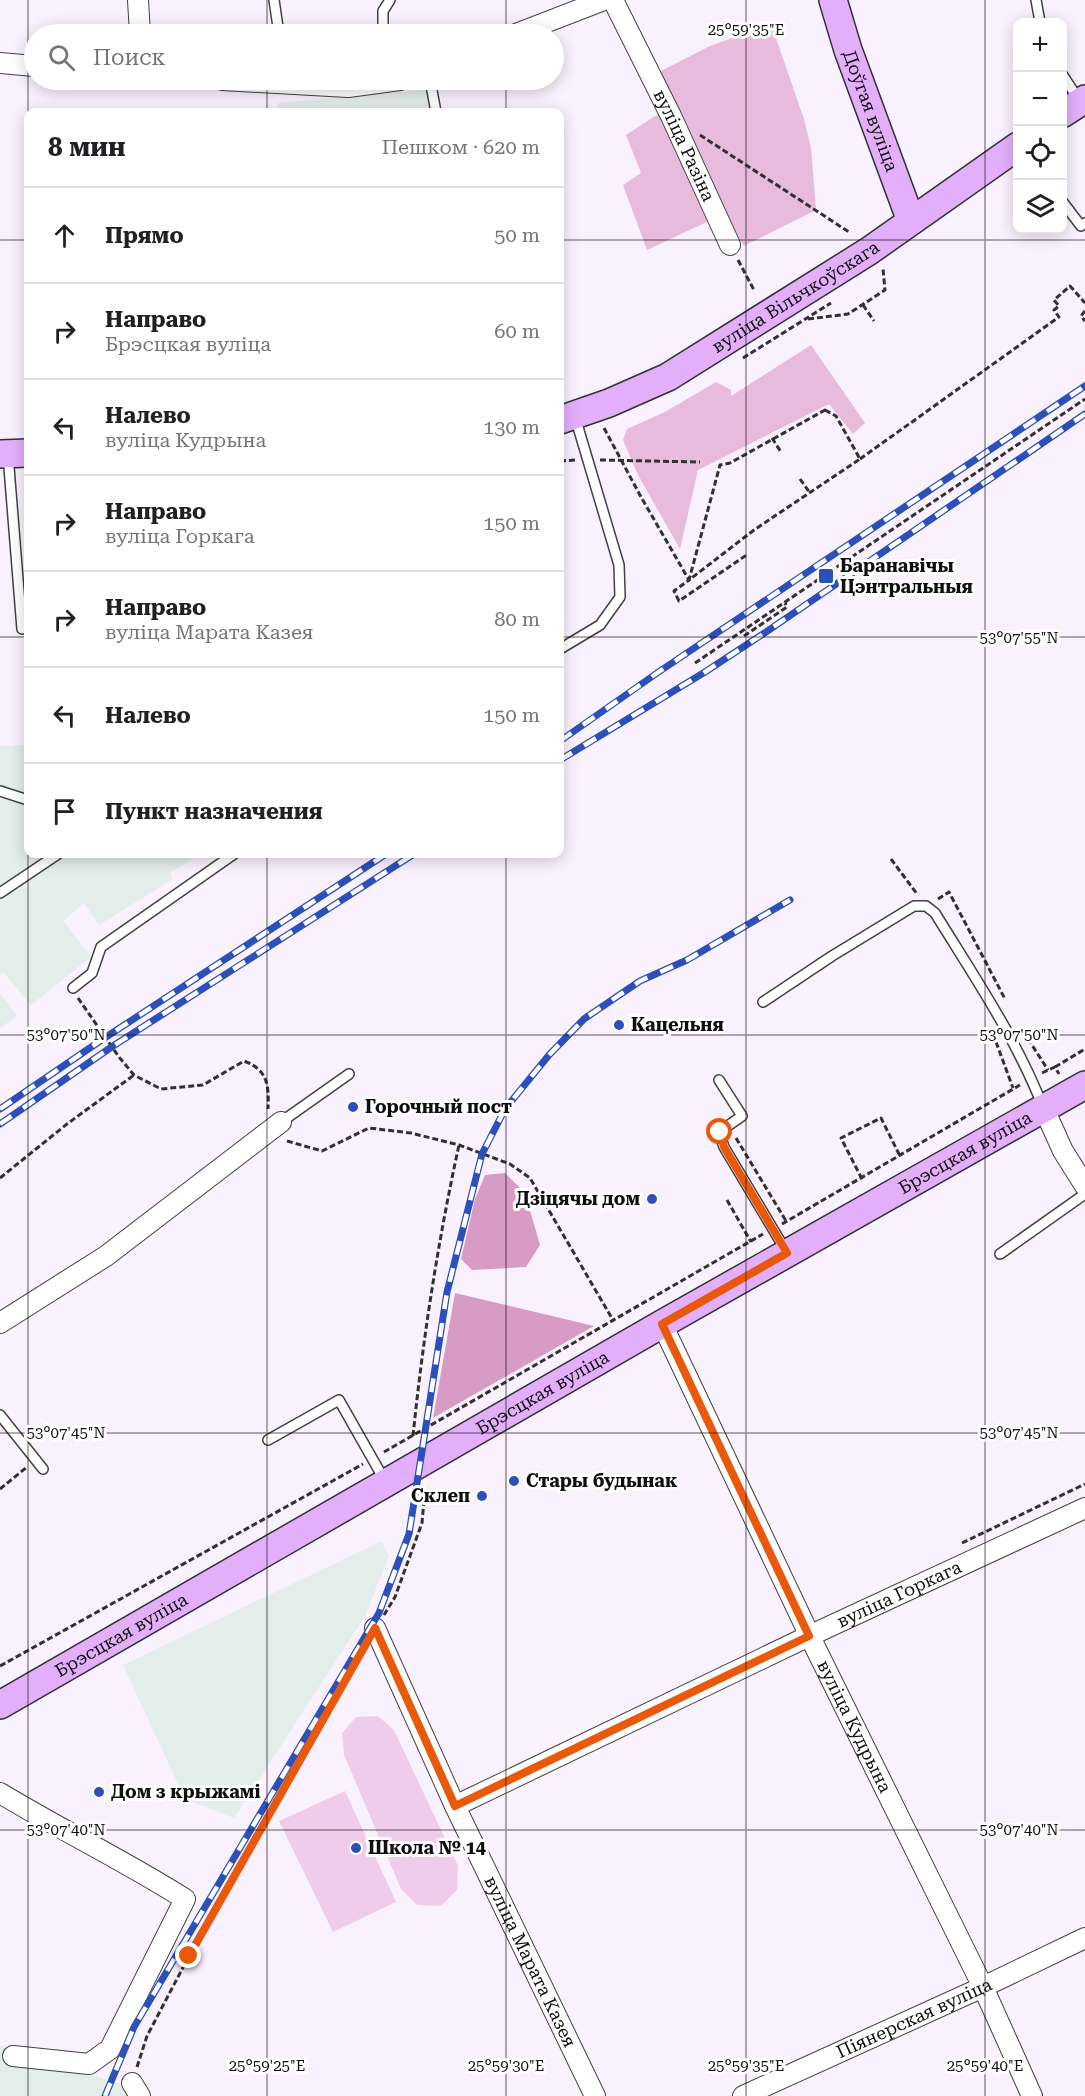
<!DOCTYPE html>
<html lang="ru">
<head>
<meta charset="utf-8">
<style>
	body { margin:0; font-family:"Roboto Serif",serif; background:#f2f2f2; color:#202124 }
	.controls { position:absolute; right:18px; top:18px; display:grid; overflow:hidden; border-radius:12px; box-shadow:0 3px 15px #0003 }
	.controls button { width:54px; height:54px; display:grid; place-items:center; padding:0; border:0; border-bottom:2px solid #e0e0e0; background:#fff; color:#202124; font:30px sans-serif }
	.stop { position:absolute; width:18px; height:18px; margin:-14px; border:4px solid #ea580c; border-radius:50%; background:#fff }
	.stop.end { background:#ea580c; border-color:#fff; box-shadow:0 2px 6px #0008 }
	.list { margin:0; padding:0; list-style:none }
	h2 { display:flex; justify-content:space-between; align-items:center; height:78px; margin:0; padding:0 24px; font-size:26px }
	h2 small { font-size:20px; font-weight:400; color:#757577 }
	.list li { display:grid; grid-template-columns:39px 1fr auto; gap:18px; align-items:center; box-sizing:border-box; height:96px; padding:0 24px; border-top:2px solid #e0e0e0 }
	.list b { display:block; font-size:22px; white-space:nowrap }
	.list p { margin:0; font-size:20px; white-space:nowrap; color:#757577 }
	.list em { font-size:20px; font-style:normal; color:#757577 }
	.icon { flex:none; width:33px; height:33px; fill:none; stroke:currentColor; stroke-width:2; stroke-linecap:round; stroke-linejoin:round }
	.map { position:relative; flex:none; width:1085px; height:2096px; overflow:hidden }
	.search { position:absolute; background:#fff; box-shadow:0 3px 15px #0003; left:24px; top:24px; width:540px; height:66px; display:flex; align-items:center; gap:15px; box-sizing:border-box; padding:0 21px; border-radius:33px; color:#757577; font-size:22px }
	.panel { position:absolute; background:#fff; box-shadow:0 3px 15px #0003; left:24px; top:108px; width:540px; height:750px; border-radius:12px }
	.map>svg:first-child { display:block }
	.industrial { fill:#e3edea }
	.green { fill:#e8bbdc }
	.forest { fill:#d89bc3 }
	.pitch { fill:#efcdea }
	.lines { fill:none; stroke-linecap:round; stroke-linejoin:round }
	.lane-casing { stroke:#424242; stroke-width:12 }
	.street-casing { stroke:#424242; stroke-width:22 }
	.secondary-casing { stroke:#313131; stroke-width:30 }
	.path { stroke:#313131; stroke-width:3; stroke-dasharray:6 3; stroke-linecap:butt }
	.lane { stroke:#fff; stroke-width:9 }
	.street { stroke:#fff; stroke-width:20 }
	.secondary { stroke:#e3affb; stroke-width:27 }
	.rail-casing { stroke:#2c50b9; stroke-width:7 }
	.rail { stroke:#fff; stroke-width:4.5; stroke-dasharray:14; stroke-linecap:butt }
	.route { stroke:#ea580c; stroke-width:8 }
	.ticks { fill:none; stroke:#0f0f0f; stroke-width:1.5; stroke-opacity:0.45 }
	.poi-dot { fill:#2c50b9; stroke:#fff; stroke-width:2 }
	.labels { text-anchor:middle; stroke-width:6; stroke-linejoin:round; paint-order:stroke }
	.street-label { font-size:18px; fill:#0f0f0f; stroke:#fff }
	.poi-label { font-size:18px; font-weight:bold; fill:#0f0f0f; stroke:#fff; text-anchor:start }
	.ticks-label { font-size:15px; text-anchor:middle; fill:#0f0f0f; stroke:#fff; stroke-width:6; stroke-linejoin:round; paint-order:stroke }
</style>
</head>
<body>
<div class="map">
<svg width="1085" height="2096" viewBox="0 0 1085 2096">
	<rect width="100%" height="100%" fill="#f9f1fe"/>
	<g class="industrial">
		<polygon points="422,90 436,93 438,112 277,112 278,103"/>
		<polygon points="28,716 28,854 201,854 170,873 173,879 99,925 84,903 63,921 91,957 31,1005 3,972 0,974 0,746 24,745 26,717"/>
		<polygon points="0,993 17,1016 0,1028"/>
		<polygon points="382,1541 389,1556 365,1616 234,1818 185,1799 123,1665"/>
		<polygon points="0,2046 127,2086 133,2096 0,2096"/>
	</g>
	<g class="green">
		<polygon points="771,24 804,119 811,148 816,210 744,246 724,214 647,250 623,185 641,173 626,135 672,105 657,73 710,46"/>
		<polygon points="811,345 865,423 853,434 829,404 698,470 680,549 638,475 623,440 627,429 665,412 716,382 731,390 731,396"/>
	</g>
	<g class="forest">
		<polygon points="505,1173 525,1193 540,1245 526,1267 472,1270 461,1259 475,1199 485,1175"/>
		<polygon points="455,1293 594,1326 433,1418"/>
	</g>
	<g class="pitch">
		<polygon points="378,1716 394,1730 458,1866 457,1890 441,1906 417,1905 401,1889 344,1755 342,1733 356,1717"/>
		<polygon points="345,1791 396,1902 333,1932 279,1821"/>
	</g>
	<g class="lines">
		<defs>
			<g id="lane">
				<polyline points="274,0 279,34"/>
				<polyline points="1036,0 1040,22"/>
				<polyline points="383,34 383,11 390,0"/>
				<polyline points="1062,74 1079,100"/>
				<polyline points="430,80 436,112"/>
				<polyline points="1062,201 1081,226 1085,223"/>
				<polyline points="8,455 22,629"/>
				<polyline points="560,649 600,625 620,597 619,565 575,417"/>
				<polyline points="0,791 28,800"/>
				<polyline points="0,893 58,854"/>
				<polyline points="73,988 92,973 101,947 234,854"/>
				<path d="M 763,1002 L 832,956 L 914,906 L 926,906 L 935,913 C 975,978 1015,1036 1043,1107"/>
				<polyline points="719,1080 742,1116 719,1132 724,1147 786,1251"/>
				<polyline points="281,1122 349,1074"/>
				<polyline points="1000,1254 1085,1194"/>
				<polyline points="0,1415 43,1469"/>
				<polyline points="268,1440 339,1400 385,1481"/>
			</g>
			<g id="street">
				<polyline points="138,0 140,34"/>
				<path id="s1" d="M 613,0 L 671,116 L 730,245"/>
				<polyline points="516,34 604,0"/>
				<polyline points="0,63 34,66"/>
				<polyline points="222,80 348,87 400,80"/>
				<polyline points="1044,1109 1063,1151 1085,1186"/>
				<polyline points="0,1323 106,1256 281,1122"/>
				<path id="s2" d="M 662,1324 L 816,1649 L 983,1987 L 1032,2096"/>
				<path id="s3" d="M 375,1628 L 455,1806 L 595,2096"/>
				<path d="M 0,1793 C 61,1830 125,1861 185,1899 L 110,2049 L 89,2064 L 13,2056"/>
				<path id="s4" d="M 455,1806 L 809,1636 L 1085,1508"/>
				<polyline points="132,2083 140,2096"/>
				<path id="s5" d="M 743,2096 L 983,1987 L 1085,1938"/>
			</g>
			<g id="secondary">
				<path id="s6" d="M 833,0 L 848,50 L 911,221"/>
				<polyline points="1062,114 1085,99"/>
				<path id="s7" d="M 560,420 L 609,403 L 668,377 L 869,251 L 1018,146"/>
				<polyline points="0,454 28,453"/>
				<path id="s8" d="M 0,1705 L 662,1324 L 1085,1085"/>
			</g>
		</defs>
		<use href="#lane" class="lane-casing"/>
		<use href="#street" class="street-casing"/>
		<use href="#secondary" class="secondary-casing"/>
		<g class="path">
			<polyline points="700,135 849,232"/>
			<polyline points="738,260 754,290"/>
			<polyline points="863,305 874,321"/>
			<polyline points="1085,311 1081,316 1085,321"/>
			<polyline points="808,319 848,314 885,290 883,269"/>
			<polyline points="743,358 831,303"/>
			<polygon points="825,410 836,416 860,459 754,530 689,580 720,465 730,463"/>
			<polyline points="604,428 641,497 689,580 674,591 679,601 748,554"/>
			<polyline points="772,438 781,452"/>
			<polyline points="860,459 1059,317 1054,310 1059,306 1054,300 1070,286 1085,303"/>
			<polyline points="600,460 700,462"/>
			<polyline points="560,461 575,460"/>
			<polyline points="800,479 810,493"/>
			<polyline points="744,636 787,607 785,603"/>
			<polyline points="695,663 1085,399"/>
			<polyline points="891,859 917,894"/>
			<polyline points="938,899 949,892 1005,999"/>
			<path d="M 78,998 L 119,1057 L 134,1075 L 161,1089 L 203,1085 L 244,1061 C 268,1070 269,1085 268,1109"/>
			<polyline points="1023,1031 1048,1070"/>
			<polyline points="996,1042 1013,1088"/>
			<polyline points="1055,1067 1085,1049"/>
			<polyline points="1042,1073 1055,1067 1059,1074"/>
			<polyline points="736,1138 786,1221"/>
			<polyline points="287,1141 322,1151 369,1128 411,1133 459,1145 510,1164 530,1178 613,1320"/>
			<polyline points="0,1178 67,1124 134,1075"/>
			<polyline points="862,1179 841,1138 881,1118 900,1156"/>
			<polyline points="727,1200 751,1242"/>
			<polyline points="782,1224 1020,1085"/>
			<path d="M 413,1436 C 423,1338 438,1241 459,1145"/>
			<polyline points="384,1452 763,1234"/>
			<polyline points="0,1489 27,1467"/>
			<polyline points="962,1543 1085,1484"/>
			<polyline points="384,1615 395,1597 422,1523 425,1489"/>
			<polyline points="0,1666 363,1464"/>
			<polyline points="137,2067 147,2036 189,1956 365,1646"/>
		</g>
		<use href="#lane" class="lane"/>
		<use href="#street" class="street"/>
		<use href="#secondary" class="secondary"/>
		<defs>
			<g id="rail">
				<polyline points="560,741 660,671 1085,386"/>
				<polyline points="560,760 705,672 763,634 1085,414"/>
				<polyline points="0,1109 106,1037 386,854"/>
				<polyline points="0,1124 113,1046 414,854"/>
				<polyline points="105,2096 134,2027 379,1613 409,1534 447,1292 482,1154 505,1109 549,1055 584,1019 640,981 687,960 790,900"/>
			</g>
		</defs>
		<use href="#rail" class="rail-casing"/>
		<use href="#rail" class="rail"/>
	</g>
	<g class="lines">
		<polyline class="route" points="189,1956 375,1628 455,1806 809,1636 662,1324 787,1253 724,1147 720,1132"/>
	</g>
	<path class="ticks" d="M 28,0 L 28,2096M 267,0 L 267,34M 506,0 L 506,34M 746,0 L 746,2096M 985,0 L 985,2096M 267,80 L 267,112M 506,80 L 506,112M 0,240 L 28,240M 560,240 L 1085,240M 0,637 L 28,637M 560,637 L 1085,637M 267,854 L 267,2096M 506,854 L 506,2096M 0,1035 L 1085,1035M 0,1433 L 1085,1433M 0,1830 L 1085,1830"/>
	<g class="poi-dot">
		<rect x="818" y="568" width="16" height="16" rx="3"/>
		<circle cx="619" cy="1025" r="6"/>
		<circle cx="353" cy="1107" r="6"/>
		<circle cx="652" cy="1199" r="6"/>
		<circle cx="514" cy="1481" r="6"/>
		<circle cx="482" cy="1496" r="6"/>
		<circle cx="99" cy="1792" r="6"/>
		<circle cx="356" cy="1848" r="6"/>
	</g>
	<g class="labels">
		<g class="street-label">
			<text dy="6" stroke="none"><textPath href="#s6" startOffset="117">Доўгая вуліца</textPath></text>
			<text dy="6" stroke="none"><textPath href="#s1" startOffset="162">вуліца Разіна</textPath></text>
			<text dy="6" stroke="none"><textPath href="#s7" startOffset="267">вуліца Вільчкоўскага</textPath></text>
			<text dy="6" stroke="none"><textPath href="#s8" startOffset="1112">Брэсцкая вуліца</textPath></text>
			<text dy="6" stroke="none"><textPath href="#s8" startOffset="626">Брэсцкая вуліца</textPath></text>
			<text dy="6" stroke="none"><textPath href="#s4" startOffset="492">вуліца Горкага</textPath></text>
			<text dy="6" stroke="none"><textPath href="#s8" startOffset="140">Брэсцкая вуліца</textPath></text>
			<text dy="6" stroke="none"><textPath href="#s2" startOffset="446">вуліца Кудрына</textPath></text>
			<text dy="6" stroke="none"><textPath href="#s3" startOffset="368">вуліца Марата Казея</textPath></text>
			<text dy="6" stroke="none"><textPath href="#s5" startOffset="188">Піянерская вуліца</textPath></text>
		</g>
		<g class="poi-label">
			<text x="840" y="572">Баранавічы<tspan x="840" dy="21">Цэнтральныя</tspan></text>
			<text x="631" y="1031">Кацельня</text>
			<text x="365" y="1113">Горочный пост</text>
			<text x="640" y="1205" text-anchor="end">Дзіцячы дом</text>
			<text x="526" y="1487">Стары будынак</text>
			<text x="470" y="1502" text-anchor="end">Склеп</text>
			<text x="111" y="1798">Дом з крыжамі</text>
			<text x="368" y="1854">Школа № 14</text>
		</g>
	</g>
	<g class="ticks-label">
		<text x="746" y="35">25°59'35"E</text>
		<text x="1019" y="643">53°07'55"N</text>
		<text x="66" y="1040">53°07'50"N</text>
		<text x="1019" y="1040">53°07'50"N</text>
		<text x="66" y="1438">53°07'45"N</text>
		<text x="1019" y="1438">53°07'45"N</text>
		<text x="66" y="1835">53°07'40"N</text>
		<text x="1019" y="1835">53°07'40"N</text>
		<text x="267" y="2071">25°59'25"E</text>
		<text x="506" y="2071">25°59'30"E</text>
		<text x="746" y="2071">25°59'35"E</text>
		<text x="985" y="2071">25°59'40"E</text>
	</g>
</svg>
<div class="controls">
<button>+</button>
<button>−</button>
<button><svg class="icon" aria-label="locate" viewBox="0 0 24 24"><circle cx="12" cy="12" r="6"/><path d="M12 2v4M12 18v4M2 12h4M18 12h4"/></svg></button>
<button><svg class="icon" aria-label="layers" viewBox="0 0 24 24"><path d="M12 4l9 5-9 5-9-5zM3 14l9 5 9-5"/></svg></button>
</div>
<div class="stop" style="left:720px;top:1132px"></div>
<div class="stop end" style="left:189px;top:1956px"></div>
<div class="search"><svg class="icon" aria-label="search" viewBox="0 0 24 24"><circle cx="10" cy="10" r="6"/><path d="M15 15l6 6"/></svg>Поиск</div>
<section class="panel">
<h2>8 мин<small>Пешком · 620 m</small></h2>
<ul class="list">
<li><svg class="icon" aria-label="ahead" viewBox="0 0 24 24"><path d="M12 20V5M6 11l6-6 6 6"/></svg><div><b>Прямо</b></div><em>50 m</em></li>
<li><svg class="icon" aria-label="right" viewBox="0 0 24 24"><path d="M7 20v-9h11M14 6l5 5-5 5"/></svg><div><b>Направо</b><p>Брэсцкая вуліца</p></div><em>60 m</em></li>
<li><svg class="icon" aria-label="left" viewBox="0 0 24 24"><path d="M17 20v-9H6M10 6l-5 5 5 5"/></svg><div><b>Налево</b><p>вуліца Кудрына</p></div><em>130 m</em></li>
<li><svg class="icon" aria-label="right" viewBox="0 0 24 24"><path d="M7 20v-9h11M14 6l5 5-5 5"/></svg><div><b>Направо</b><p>вуліца Горкага</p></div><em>150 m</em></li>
<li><svg class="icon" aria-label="right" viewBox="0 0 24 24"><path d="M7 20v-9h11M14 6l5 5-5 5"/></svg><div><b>Направо</b><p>вуліца Марата Казея</p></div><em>80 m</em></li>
<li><svg class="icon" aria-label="left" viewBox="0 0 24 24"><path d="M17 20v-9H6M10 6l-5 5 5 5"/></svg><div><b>Налево</b></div><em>150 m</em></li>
<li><svg class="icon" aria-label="arrive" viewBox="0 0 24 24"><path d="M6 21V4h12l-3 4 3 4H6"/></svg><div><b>Пункт назначения</b></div></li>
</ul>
</section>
</div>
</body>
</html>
